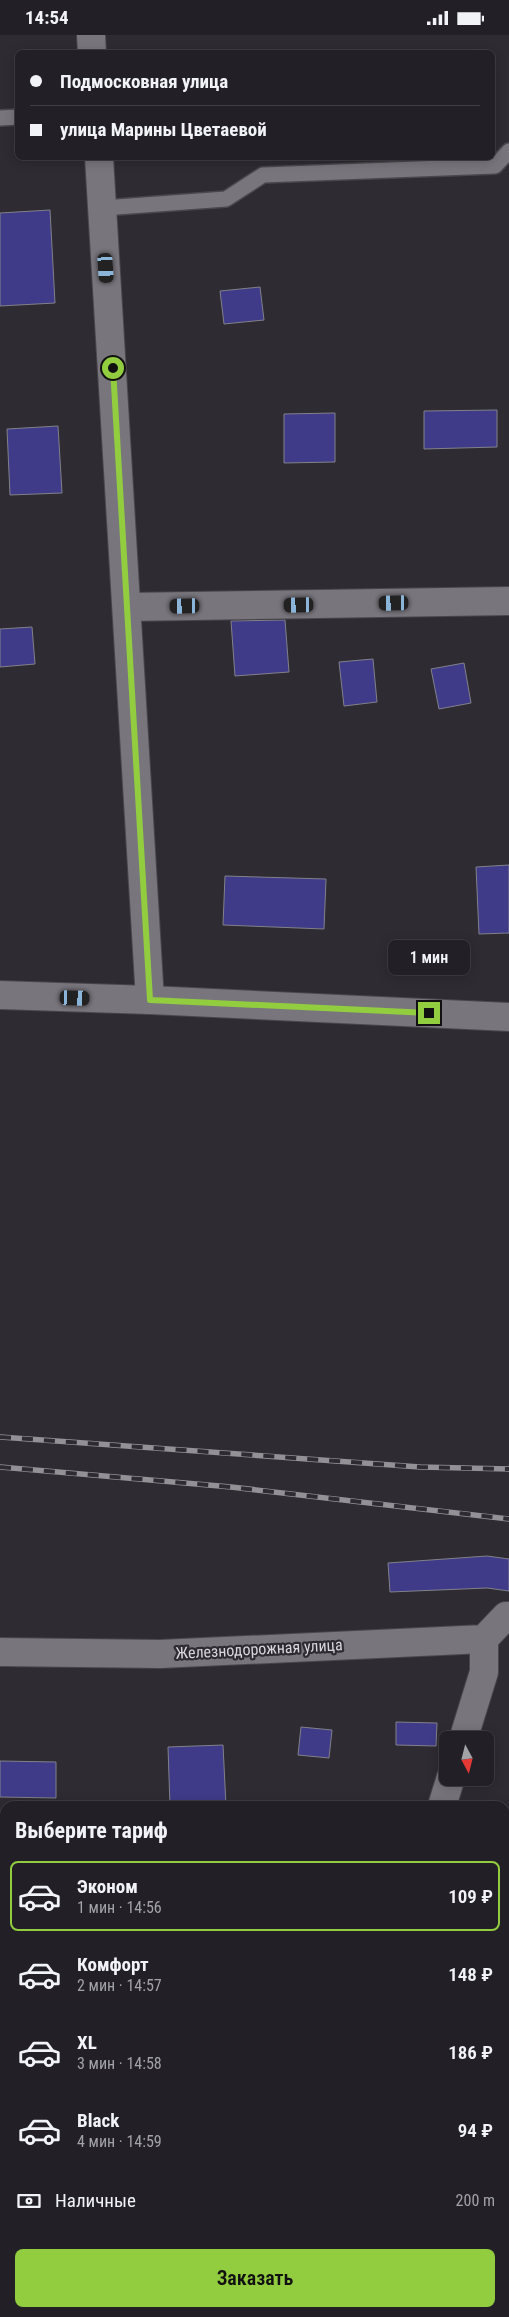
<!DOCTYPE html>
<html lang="ru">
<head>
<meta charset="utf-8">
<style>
	:root { --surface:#222026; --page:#2a282e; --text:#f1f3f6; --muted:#a2a3a7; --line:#3f3e43; --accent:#91cd3f }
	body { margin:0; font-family:"Roboto Condensed",sans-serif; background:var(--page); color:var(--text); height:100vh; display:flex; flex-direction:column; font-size:19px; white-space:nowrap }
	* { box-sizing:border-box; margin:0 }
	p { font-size:16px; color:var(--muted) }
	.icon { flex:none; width:28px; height:28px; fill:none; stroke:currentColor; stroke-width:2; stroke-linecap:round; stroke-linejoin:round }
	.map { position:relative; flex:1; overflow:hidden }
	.panel { position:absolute; left:0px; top:1766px; width:510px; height:516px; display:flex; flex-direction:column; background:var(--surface); border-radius:15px 15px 0 0; box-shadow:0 2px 12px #0003,0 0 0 1px var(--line) }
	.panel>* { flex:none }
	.banner { position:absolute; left:15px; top:15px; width:480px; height:110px; border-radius:8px; box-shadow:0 2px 12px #0003,0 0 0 1px var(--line); display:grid; align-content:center; height:110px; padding:0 15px; background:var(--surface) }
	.needle { width:32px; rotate:173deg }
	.tools { position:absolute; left:439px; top:1696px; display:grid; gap:10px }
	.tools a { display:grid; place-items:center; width:55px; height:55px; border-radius:8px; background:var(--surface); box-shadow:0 2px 12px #0003,0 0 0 1px var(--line); font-size:25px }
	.end { position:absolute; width:22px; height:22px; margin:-11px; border:6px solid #91cd3f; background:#111; box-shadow:0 0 0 2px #111 }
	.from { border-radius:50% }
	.bubble { position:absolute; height:35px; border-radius:8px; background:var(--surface); box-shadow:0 2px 12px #0003,0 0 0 1px var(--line); font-size:16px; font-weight:600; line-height:35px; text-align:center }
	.car { position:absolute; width:15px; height:30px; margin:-15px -8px; border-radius:6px; box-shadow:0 0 4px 1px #0007; background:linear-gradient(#222 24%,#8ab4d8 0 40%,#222 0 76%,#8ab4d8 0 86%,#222 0) }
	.banner b { display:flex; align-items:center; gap:18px; height:48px; font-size:19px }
	.banner b+b { border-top:1px solid var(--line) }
	.banner i { width:12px; height:12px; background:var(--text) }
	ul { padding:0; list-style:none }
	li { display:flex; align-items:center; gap:15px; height:70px; margin:0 10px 8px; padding:0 5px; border:2px solid transparent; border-radius:8px }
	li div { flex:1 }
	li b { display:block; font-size:19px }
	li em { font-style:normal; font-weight:600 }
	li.selected { border-color:var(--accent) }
	li>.icon { width:45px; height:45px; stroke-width:1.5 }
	h2 { padding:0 15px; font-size:22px; line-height:60px }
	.pay { display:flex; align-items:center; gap:12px; height:55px; padding:0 15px; font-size:19px }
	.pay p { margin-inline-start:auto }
	.primary-button { display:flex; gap:10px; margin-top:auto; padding:10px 15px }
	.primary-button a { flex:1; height:58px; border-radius:8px; background:var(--accent); color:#111; font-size:20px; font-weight:600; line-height:58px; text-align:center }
	.status { display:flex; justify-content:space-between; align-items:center; height:35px; padding:0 25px; background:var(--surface); direction:ltr }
	.status svg { height:14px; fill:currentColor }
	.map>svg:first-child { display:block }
	.building { fill:#403b88; stroke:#81818a }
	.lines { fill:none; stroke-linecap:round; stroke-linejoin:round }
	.lane-casing { stroke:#49464c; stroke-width:18 }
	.street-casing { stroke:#49464c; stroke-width:30 }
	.secondary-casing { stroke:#49464c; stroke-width:30 }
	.lane { stroke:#79757d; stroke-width:15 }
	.street { stroke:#79757d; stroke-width:28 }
	.secondary { stroke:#79757d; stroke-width:28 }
	.rail-casing { stroke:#939196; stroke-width:5.5 }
	.rail { stroke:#2e2b32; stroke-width:4; stroke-dasharray:11; stroke-linecap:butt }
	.route { stroke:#91cd3f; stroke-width:6 }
	.labels { text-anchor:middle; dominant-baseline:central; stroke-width:4.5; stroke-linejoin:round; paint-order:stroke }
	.street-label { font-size:16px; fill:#d9d7db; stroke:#2e2b32 }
</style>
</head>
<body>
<div class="status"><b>14:54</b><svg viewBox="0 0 49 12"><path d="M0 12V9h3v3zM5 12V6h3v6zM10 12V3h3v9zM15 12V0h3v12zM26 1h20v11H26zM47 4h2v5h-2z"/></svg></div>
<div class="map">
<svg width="509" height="2282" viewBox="0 0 509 2282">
	<rect width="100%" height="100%" fill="#2e2b32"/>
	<g class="building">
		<polygon points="50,175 55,268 0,271 0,178"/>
		<polygon points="260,252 264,285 224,289 220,256"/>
		<polygon points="497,375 497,412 424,414 424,376"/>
		<polygon points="335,378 335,427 284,428 284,379"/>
		<polygon points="58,391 62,458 10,460 7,394"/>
		<polygon points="285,585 289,637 235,641 231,586"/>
		<polygon points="32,592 35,629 0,632 0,594"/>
		<polygon points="373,624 377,667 344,671 339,627"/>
		<polygon points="464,628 471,668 439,674 431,634"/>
		<polygon points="509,830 509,898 479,899 476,832"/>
		<polygon points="225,841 326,844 324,894 223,890"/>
		<polygon points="487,1521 509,1524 509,1556 487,1553 390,1557 388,1528"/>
		<polygon points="396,1687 437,1688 436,1711 396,1710"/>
		<polygon points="301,1692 332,1695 329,1723 298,1720"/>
		<polygon points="223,1710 226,1771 170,1771 168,1712"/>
		<polygon points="0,1726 56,1727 56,1763 0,1762"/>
	</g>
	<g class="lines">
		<g class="lane-casing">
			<g id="lane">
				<polyline points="0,83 18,82"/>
				<polyline points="103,173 226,164 263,140 495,131 509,116"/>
				<polyline points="505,2187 509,2188"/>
			</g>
		</g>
		<g class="street-casing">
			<g id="street">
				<polyline points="127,572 509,566"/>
				<polyline points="150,965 509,982"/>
				<polyline points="0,1617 160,1619 484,1604 506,1581 509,1581"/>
				<polyline points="463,1705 484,1637 484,1604"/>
				<polyline points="442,1771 451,1742"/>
				<polyline points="276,2282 278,2278"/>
			</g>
		</g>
		<g class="secondary-casing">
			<g id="secondary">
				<polyline points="91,0 92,18"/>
				<polyline points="0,960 150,965 99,122"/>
			</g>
		</g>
		<use href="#lane" class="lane"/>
		<use href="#street" class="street"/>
		<use href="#secondary" class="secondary"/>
		<g class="rail-casing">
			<g id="rail">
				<polyline points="0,1402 420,1432 509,1434"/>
				<polyline points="0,1432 231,1452 509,1484"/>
			</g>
		</g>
		<use href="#rail" class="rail"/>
	</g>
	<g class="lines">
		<polyline class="route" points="113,333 150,965 429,978"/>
	</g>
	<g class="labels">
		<g class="street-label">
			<text transform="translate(259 1614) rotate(-3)">Железнодорожная улица</text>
		</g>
	</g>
</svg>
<div class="tools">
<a><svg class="needle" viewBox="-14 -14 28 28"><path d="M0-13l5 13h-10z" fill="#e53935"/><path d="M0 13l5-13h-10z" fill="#a2a3a7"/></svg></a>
</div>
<i class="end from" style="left:113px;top:333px"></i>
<i class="end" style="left:429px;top:978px"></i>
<div class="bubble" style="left:388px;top:905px;width:82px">1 мин</div>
<i class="car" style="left:106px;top:233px;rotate:176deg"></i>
<i class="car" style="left:394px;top:568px;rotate:269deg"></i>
<i class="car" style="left:299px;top:570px;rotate:269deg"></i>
<i class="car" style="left:185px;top:571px;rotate:269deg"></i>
<i class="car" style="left:75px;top:963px;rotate:92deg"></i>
<div class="banner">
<b><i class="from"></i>Подмосковная улица</b>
<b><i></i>улица Марины Цветаевой</b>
</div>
<section class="panel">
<h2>Выберите тариф</h2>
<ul>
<li class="selected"><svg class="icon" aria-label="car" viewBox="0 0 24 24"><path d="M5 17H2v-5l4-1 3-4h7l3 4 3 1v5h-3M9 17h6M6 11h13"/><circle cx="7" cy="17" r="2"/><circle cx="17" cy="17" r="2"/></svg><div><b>Эконом</b><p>1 мин · 14:56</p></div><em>109 ₽</em></li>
<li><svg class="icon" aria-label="car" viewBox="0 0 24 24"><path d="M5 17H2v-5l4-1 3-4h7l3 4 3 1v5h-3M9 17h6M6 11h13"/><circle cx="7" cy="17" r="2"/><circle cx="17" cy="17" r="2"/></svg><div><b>Комфорт</b><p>2 мин · 14:57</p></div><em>148 ₽</em></li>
<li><svg class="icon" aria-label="car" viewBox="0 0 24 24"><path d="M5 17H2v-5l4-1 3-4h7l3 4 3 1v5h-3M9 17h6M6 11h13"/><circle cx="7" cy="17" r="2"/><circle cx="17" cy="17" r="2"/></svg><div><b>XL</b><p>3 мин · 14:58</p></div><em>186 ₽</em></li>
<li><svg class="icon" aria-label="car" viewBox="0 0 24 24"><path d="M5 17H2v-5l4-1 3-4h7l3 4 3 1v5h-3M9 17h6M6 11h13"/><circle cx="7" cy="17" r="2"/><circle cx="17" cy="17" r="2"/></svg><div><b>Black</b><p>4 мин · 14:59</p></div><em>94 ₽</em></li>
</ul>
<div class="pay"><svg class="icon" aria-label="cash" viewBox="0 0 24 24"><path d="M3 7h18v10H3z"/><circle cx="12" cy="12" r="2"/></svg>Наличные<p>200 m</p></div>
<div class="primary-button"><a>Заказать</a></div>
</section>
</div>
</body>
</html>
